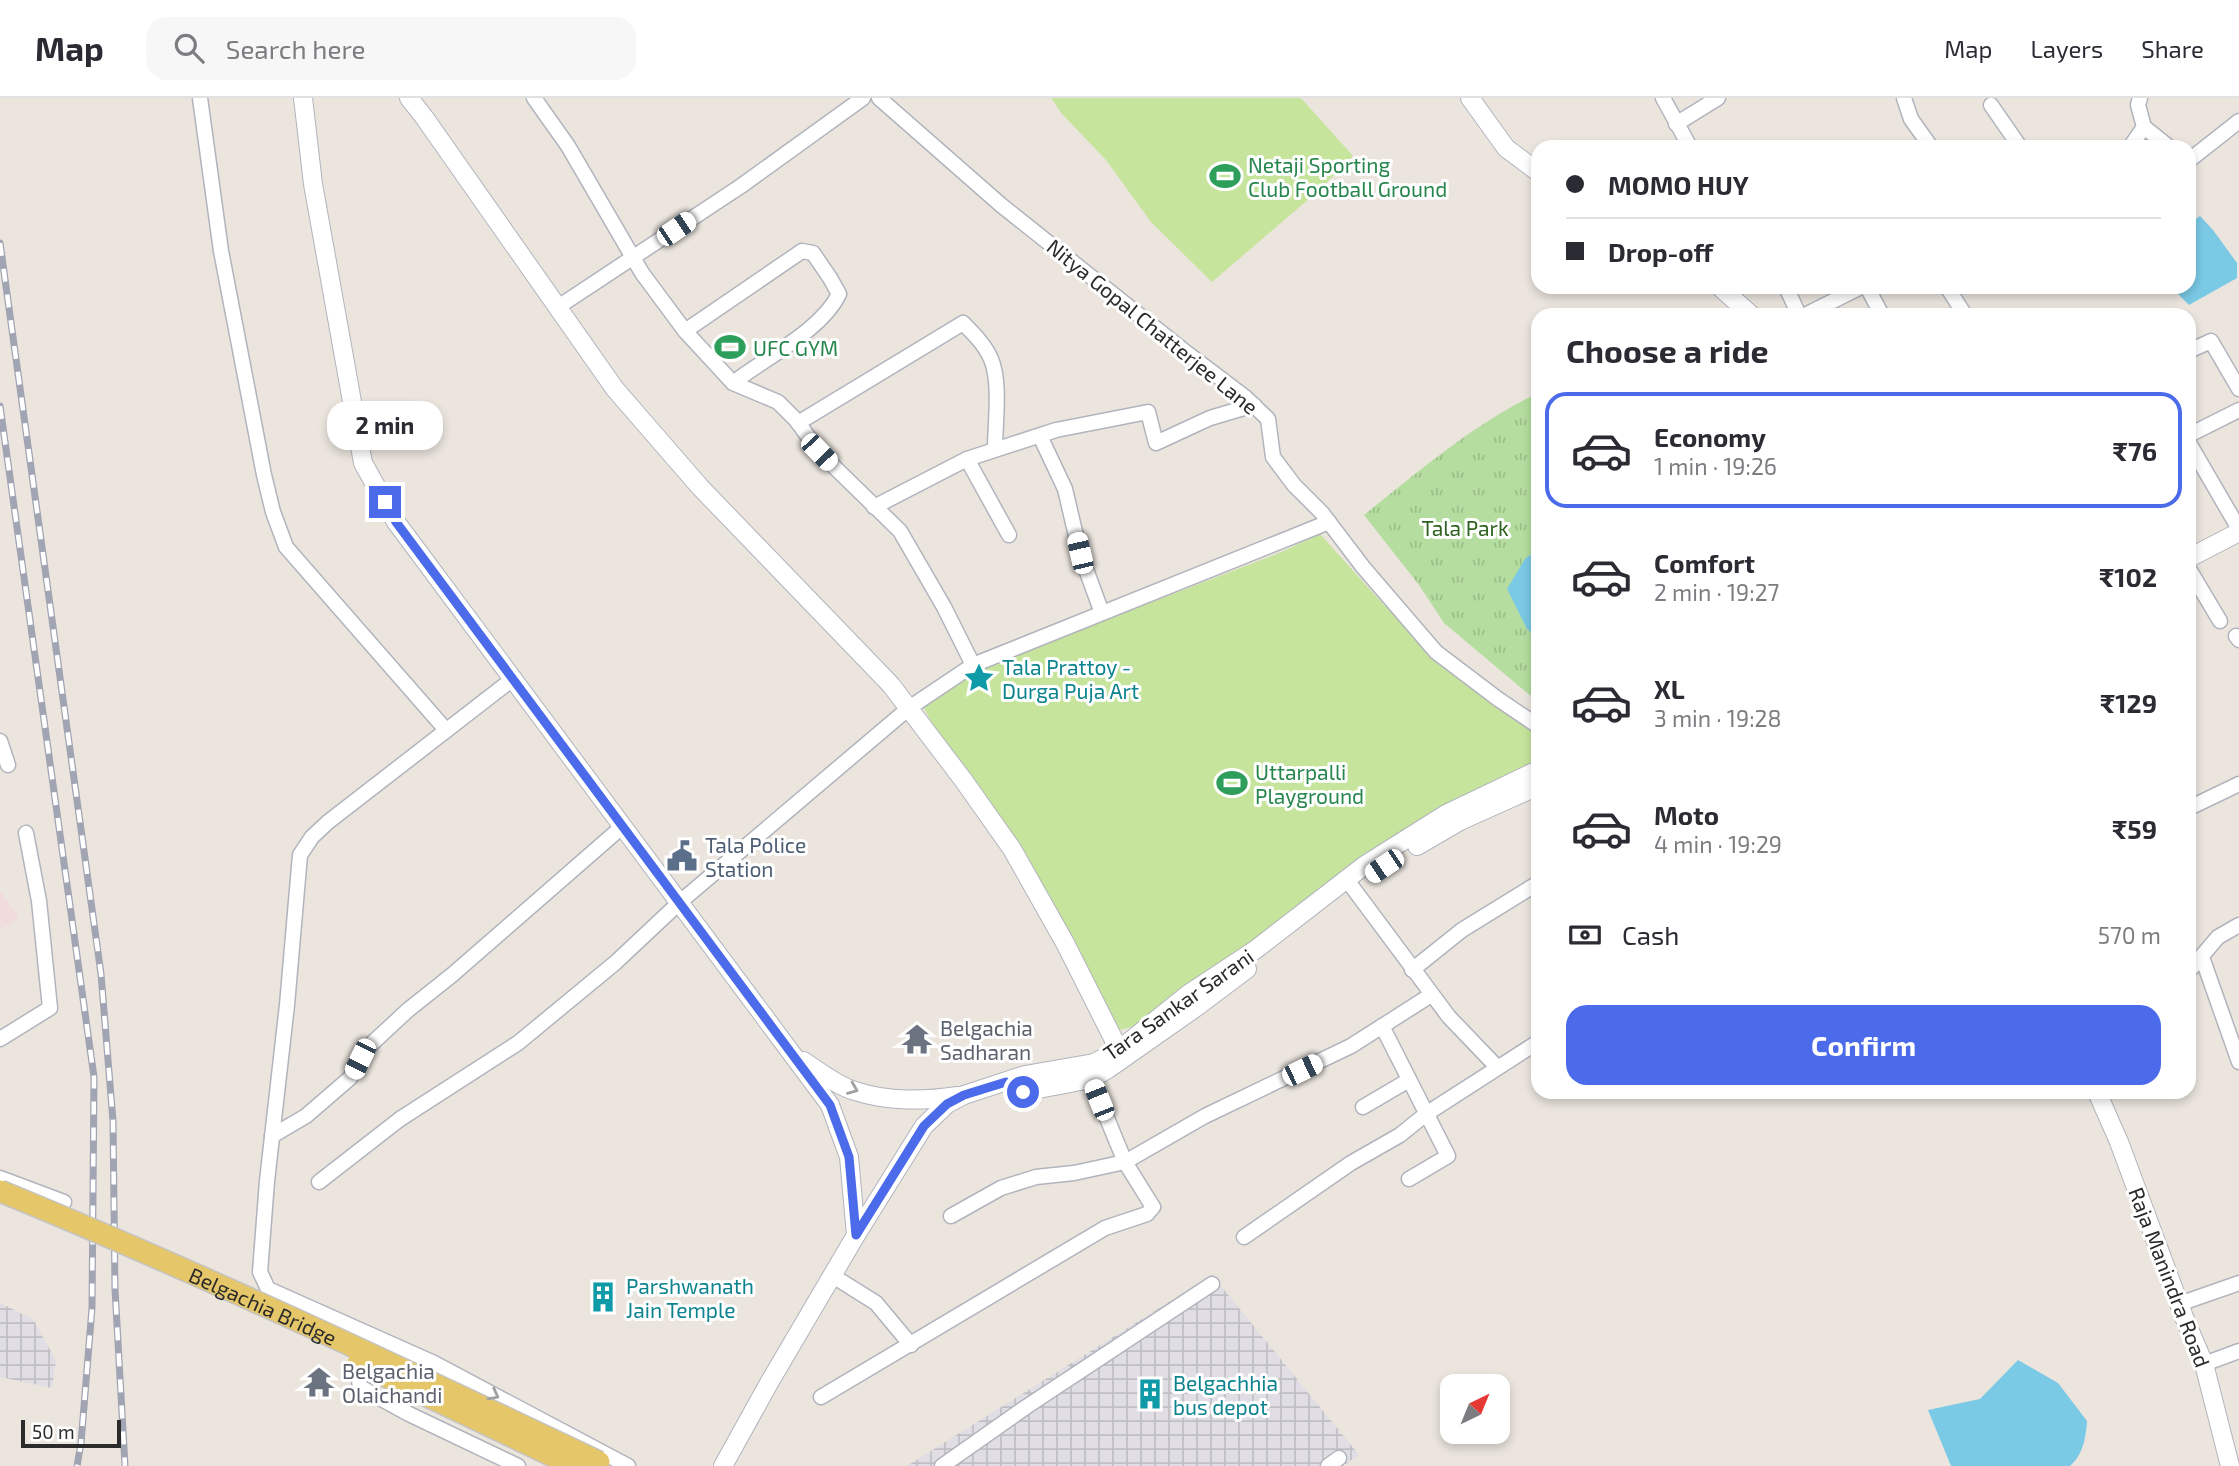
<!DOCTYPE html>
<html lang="en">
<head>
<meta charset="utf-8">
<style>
	:root { --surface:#fff; --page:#f7f7f7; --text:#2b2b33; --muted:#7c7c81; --line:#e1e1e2; --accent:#4b6beb }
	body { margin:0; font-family:"Exo 2",sans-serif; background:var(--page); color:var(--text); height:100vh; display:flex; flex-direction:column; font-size:26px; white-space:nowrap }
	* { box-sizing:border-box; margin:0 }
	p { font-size:23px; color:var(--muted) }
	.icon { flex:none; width:38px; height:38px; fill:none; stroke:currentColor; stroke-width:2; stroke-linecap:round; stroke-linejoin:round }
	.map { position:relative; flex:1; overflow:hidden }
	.sheet { position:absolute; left:1531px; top:210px; width:665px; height:791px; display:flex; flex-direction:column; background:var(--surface); border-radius:21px; box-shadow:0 4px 10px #0003 }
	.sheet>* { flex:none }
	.hud { position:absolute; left:1531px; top:42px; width:665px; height:154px; border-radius:21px; box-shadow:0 4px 10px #0003; display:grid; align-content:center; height:154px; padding:0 35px; background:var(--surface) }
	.needle { width:46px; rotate:43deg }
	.buttons { position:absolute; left:1440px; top:1276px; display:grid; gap:14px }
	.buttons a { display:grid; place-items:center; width:70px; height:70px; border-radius:14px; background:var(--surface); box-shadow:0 4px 10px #0003; font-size:35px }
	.scale { position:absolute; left:21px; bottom:18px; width:100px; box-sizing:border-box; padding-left:7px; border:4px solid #2b2b2b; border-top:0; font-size:19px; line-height:24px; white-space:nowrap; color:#2b2b2b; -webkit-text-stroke:5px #fff; paint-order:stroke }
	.end { position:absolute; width:32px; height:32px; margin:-16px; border:9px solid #4b6beb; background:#fff; box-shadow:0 0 0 4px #fff }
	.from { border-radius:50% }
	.bubble { position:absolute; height:49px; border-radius:21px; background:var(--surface); box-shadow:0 4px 10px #0003; font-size:23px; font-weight:700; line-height:49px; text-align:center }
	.car { position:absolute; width:21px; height:42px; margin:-21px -10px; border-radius:9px; box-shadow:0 0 5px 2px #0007; background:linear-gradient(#fff 24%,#345 0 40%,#fff 0 76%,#345 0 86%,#fff 0) }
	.hud b { display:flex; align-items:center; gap:24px; height:66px; font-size:26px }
	.hud b+b { border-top:2px solid var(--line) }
	.hud i { width:18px; height:18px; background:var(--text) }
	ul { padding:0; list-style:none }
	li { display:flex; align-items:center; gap:21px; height:116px; margin:0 14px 10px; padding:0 21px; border:4px solid transparent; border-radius:21px }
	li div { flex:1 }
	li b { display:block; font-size:26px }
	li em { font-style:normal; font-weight:700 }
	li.active { border-color:var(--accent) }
	li>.icon { width:63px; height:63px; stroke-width:1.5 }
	h2 { padding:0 35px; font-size:32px; line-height:84px }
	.pay { display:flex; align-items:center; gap:18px; height:77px; padding:0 35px; font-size:26px }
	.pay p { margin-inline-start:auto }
	.primary-button { display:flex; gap:14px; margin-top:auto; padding:14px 35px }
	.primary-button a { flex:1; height:80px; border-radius:21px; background:var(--accent); color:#fff; font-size:28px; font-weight:700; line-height:80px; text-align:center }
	header { display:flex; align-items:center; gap:42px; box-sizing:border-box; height:98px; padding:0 35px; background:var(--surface); border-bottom:2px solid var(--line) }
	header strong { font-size:33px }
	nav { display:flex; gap:38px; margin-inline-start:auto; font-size:24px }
	.search { width:490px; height:63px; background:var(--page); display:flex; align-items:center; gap:18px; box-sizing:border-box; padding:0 24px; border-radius:21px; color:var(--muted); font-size:26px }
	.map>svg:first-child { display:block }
	.industrial { fill:url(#industrial-grid) }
	.medical { fill:#f1dcdd }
	.park { fill:url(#park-tufts) }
	.pitch { fill:#c6e49c }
	.water { fill:#7ac9e5 }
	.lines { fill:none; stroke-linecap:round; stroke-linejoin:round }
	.minor-casing { stroke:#b1b4bd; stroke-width:17 }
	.tertiary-casing { stroke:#b1b4bd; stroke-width:20 }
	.minor { stroke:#fff; stroke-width:14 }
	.tertiary { stroke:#fff; stroke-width:18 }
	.rail-casing { stroke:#a1a4b3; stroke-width:7 }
	.rail { stroke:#fff; stroke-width:4.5; stroke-dasharray:13; stroke-linecap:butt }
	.primary-bridge-casing { stroke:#c4c4c4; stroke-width:24; stroke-linecap:butt }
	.primary-bridge { stroke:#e5c769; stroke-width:21 }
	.oneway { stroke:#a0a0a0 }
	.route { stroke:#4b6beb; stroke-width:9 }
	.labels { text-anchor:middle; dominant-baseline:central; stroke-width:6; stroke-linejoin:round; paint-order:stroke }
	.leisure-label { font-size:21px; fill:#27864d; stroke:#fff; text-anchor:start }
	.street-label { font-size:21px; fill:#2b2b2b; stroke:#fff }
	.park-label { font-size:21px; fill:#2f6220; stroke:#fff }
	.culture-label { font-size:21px; fill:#0d838f; stroke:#fff; text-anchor:start }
	.service-label { font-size:21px; fill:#4e5e75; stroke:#fff; text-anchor:start }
	.worship-label { font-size:21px; fill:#5b616d; stroke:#fff; text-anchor:start }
</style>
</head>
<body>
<header>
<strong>Map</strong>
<div class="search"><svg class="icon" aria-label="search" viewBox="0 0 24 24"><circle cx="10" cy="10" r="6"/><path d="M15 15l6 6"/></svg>Search here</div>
<nav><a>Map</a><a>Layers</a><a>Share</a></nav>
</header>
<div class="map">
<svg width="2239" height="1368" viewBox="0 0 2239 1368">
	<defs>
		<pattern id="industrial-grid" width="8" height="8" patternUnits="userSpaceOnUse" patternTransform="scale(1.75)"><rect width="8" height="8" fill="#e0dee4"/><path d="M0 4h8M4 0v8" fill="none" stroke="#c0bfc4"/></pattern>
		<pattern id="park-tufts" width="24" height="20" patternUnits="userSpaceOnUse" patternTransform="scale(1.75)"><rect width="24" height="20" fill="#b5dd9f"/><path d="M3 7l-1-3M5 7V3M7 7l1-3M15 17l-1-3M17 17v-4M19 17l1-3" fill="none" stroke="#9cbe89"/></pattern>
	</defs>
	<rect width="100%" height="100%" fill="#ebe5de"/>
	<g class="industrial">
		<polygon points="1212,1177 1359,1357 1343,1368 907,1368"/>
		<polygon points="0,1205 33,1221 56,1263 52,1290 0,1279"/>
	</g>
	<polygon class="medical" points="0,793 19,820 0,832"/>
	<path class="park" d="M1538,295v309l-94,-79 -25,-38 -55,-70c55,-44 111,-92 174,-122z"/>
	<g class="pitch">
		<polygon points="1051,0 1301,0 1353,58 1317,94 1212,184 1151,124 1106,62 1062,16"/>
		<polygon points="1320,436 1383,506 1489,604 1538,636 1538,671 1267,833 1207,873 1164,908 1132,929 1119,932 1094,886 939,639 923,608 976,572 1279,455"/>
	</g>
	<g class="water">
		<polygon points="2200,118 2213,132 2237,165 2237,180 2189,207 2171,189 2189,189 2189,126"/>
		<polygon points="1538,451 1538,541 1527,531 1507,491 1525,461"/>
		<path d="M2018,1262l40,23 29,38c-1,16 -4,34 -17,45h-119l-23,-56 52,-11z"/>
	</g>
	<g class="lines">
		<g class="minor-casing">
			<g id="minor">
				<polyline points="200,0 221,153 264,377 273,414 286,449 446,632"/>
				<polyline points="534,0 568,48 642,175 685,233 733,285 778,304 797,323 819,354 900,433 944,509 973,567"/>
				<polyline points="879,0 1001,107 1183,252 1245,299 1268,321 1273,359 1294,387 1322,415 1363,469 1436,554 1498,601 1538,628"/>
				<polyline points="1663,0 1690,49"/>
				<polyline points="1904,0 1911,21 1931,49"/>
				<polyline points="1991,7 2020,49"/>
				<polyline points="1676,26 1718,0"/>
				<polyline points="2144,29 2169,49"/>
				<polyline points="2130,49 2144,29 2138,7 2140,0"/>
				<polyline points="2189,59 2192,60 2239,23"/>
				<polyline points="1786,189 1799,217"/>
				<polyline points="1867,189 1882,217"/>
				<polyline points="1947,189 1965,217"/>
				<polyline points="558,209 741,88 863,0"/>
				<polyline points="1805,217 1861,189"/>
				<path d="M685,233l117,-80 11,2 17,25 9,16c-17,36 -74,64 -106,89"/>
				<polyline points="2189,253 2211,243 2239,291"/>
				<path d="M798,325l165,-100c11,11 22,22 28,36 10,23 4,65 4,90"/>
				<polyline points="2189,337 2239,312"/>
				<polyline points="1040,338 1065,391 1080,455 1102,515"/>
				<polyline points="2189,345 2239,431"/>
				<polyline points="967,361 1009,437"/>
				<polyline points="874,409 967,361 1056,332 1148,314 1156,345 1210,320 1254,307"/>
				<polyline points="2189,471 2220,523"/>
				<polyline points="2236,538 2239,542"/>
				<polyline points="514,580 328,724 312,739 300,757 287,907 267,1083 260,1174 268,1191 434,1265 628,1368"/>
				<polyline points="0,643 8,667"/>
				<polyline points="2189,710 2239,686"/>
				<polyline points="1347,782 1449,919 1497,969"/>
				<polyline points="2202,859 2239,964"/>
				<polyline points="1412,872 1462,832 1538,785"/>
				<polyline points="2189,873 2218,839 2239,827"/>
				<polyline points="1382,928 1448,1058 1409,1081"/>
				<polyline points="0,941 50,910 39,803 26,735"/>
				<polyline points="1088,974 1125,1064 1205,1018 1351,948 1431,897"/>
				<polyline points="1363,1009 1409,982"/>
				<polyline points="272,1038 306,1018 350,980 367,950 408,912 452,877 623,728"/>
				<polyline points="0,1080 64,1104"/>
				<polyline points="319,1084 400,1021 518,945 615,865 680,804 909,610 973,567 1329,424"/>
				<polyline points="1244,1139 1351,1065 1400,1037 1426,1016 1538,944"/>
				<polyline points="833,1178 876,1205 911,1247"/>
				<polyline points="2179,1206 2239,1185"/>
				<polyline points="366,1263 358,1275 360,1289 409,1316 518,1368"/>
				<polyline points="2204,1266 2239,1253"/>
				<polyline points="821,1299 1105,1130 1147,1116 1153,1109 1125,1064 1074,1075 1036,1079 1001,1090 951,1118"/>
				<polyline points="942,1368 1026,1309 1212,1186"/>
				<polyline points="1328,1368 1339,1360"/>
			</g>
		</g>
		<g class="tertiary-casing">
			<g id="tertiary">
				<polyline points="303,0 313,86 363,365 396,424 830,1007 849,1059 856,1137"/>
				<polyline points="409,0 424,19 615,291 700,389 891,587 964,683 1012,751 1065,845 1119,952"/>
				<polyline points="1470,0 1506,50 1538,74"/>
				<polyline points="1720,189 1751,217"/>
				<polyline points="2189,460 2239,434"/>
				<polyline points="1417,748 1460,723 1538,688"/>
				<path d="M803,963c16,10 34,25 52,30 34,11 68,10 103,5"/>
				<polyline points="1006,984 1023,994 1091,981 1108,971 1195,910 1247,871"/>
				<polyline points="2097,994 2119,1044 2184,1219 2204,1266 2230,1368"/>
				<polyline points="723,1368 769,1285 856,1137 924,1028 947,1006 964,997 1025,977 1094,965 1119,952 1187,897 1255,852 1365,767 1446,716 1538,672"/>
			</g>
		</g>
		<use href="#minor" class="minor"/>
		<use href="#tertiary" class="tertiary"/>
		<g class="rail-casing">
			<g id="rail">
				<polyline points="0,145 101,876 113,1023 115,1191 125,1368"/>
				<polyline points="0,308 94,979 92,1210 81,1345 77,1368"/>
			</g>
		</g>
		<use href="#rail" class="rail"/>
		<g class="primary-bridge-casing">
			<g id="primary-bridge">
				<path id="s1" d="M0,1093c203,83 401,177 599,271"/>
				<polyline points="358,1265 574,1368"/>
			</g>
		</g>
		<use href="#primary-bridge" class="primary-bridge"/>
	</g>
	<defs><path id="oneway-chevron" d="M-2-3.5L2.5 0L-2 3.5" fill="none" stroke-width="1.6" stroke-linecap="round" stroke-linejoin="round" transform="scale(1.75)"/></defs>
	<g class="oneway">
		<use href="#oneway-chevron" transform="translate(853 991) rotate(22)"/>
		<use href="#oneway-chevron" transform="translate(494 1297) rotate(28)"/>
	</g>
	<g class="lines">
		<polyline class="route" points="385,404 396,424 830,1007 849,1059 856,1137 924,1028 947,1006 964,997 1006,984 1023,994"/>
	</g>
	<defs>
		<g id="stadium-bare" transform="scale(2.415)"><path d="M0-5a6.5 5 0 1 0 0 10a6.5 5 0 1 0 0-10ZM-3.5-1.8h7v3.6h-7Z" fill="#2e9e5b" stroke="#fff" stroke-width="2.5" paint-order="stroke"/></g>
		<g id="sight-bare" transform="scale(2.415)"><path d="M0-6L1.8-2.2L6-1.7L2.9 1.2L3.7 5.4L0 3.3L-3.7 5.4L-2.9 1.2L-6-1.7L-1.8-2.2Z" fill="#0f9aa8" stroke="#fff" stroke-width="2.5" paint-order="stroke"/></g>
		<g id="civic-bare" transform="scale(2.415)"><path d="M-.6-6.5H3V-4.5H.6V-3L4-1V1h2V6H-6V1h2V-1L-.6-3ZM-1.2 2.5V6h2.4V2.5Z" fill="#5c6f8a" stroke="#fff" stroke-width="2.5" paint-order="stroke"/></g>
		<g id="temple-bare" transform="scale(2.415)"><path d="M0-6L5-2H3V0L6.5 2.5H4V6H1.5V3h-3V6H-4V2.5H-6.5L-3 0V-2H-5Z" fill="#6b7280" stroke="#fff" stroke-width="2.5" paint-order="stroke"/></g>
		<g id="building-bare" transform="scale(2.415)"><path d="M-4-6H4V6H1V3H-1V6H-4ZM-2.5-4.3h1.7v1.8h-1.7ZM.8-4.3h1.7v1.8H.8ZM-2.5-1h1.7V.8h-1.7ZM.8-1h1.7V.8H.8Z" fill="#0f9aa8" stroke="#fff" stroke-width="2.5" paint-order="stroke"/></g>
	</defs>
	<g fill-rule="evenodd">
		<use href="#stadium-bare" x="1225" y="78"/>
		<use href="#stadium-bare" x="730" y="249"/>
		<use href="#sight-bare" x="979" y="580"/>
		<use href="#stadium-bare" x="1232" y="685"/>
		<use href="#civic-bare" x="682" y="758"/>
		<use href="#temple-bare" x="917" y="941"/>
		<use href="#building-bare" x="603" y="1199"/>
		<use href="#temple-bare" x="319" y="1284"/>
		<use href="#building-bare" x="1150" y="1296"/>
	</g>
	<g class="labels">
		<g class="leisure-label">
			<text x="1248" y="66">Netaji Sporting<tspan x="1248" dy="24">Club Football Ground</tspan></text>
			<text x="753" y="249">UFC GYM</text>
			<text x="1255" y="673">Uttarpalli<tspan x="1255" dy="24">Playground</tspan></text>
		</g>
		<g class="street-label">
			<text transform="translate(1153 228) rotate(39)">Nitya Gopal Chatterjee Lane</text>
			<text transform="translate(1178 906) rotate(-35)">Tara Sankar Sarani</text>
			<text transform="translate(2170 1179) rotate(69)">Raja Manindra Road</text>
			<text stroke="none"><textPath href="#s1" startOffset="287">Belgachia Bridge</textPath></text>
		</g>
		<g class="park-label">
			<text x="1465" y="429">Tala Park</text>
		</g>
		<g class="culture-label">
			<text x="1002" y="568">Tala Prattoy -<tspan x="1002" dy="24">Durga Puja Art</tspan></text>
			<text x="626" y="1187">Parshwanath<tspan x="626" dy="24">Jain Temple</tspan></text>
			<text x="1173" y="1284">Belgachhia<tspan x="1173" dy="24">bus depot</tspan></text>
		</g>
		<g class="service-label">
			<text x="705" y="746">Tala Police<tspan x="705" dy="24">Station</tspan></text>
		</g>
		<g class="worship-label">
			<text x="940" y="929">Belgachia<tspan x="940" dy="24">Sadharan</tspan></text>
			<text x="342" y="1272">Belgachia<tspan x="342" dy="24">Olaichandi</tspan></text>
		</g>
	</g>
</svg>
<div class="buttons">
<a><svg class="needle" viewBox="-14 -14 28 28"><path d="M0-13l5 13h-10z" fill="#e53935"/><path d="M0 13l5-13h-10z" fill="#7c7c81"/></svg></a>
</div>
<div class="scale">50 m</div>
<i class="end from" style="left:1023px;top:994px"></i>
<i class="end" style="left:385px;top:404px"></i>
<div class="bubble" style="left:327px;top:303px;width:116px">2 min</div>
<i class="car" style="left:676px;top:131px;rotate:56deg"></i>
<i class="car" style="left:819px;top:354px;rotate:136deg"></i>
<i class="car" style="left:1080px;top:455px;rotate:347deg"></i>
<i class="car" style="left:1384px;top:768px;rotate:236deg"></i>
<i class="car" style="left:360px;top:961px;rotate:206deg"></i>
<i class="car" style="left:1302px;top:972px;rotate:64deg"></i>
<i class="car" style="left:1099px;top:1002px;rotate:338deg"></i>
<div class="hud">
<b><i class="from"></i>MOMO HUY</b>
<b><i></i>Drop-off</b>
</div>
<section class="sheet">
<h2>Choose a ride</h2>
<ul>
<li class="active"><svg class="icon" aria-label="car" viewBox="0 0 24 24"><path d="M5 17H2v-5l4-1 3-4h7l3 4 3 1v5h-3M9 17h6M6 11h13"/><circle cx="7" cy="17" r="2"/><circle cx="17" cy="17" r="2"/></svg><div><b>Economy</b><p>1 min · 19:26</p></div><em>₹76</em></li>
<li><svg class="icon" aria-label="car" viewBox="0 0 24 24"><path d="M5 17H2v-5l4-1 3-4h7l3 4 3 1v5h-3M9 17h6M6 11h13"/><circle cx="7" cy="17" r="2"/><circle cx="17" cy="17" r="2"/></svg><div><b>Comfort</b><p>2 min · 19:27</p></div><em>₹102</em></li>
<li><svg class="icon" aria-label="car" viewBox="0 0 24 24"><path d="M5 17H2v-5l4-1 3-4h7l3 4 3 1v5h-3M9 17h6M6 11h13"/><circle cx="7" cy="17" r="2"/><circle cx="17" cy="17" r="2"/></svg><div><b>XL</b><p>3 min · 19:28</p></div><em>₹129</em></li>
<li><svg class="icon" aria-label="car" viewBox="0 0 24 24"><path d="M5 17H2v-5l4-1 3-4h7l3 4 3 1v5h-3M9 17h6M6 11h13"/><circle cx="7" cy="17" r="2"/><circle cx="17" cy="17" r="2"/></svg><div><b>Moto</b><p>4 min · 19:29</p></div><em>₹59</em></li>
</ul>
<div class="pay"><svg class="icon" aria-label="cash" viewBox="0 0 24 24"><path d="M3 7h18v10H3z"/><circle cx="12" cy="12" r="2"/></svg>Cash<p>570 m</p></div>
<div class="primary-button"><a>Confirm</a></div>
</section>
</div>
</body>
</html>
